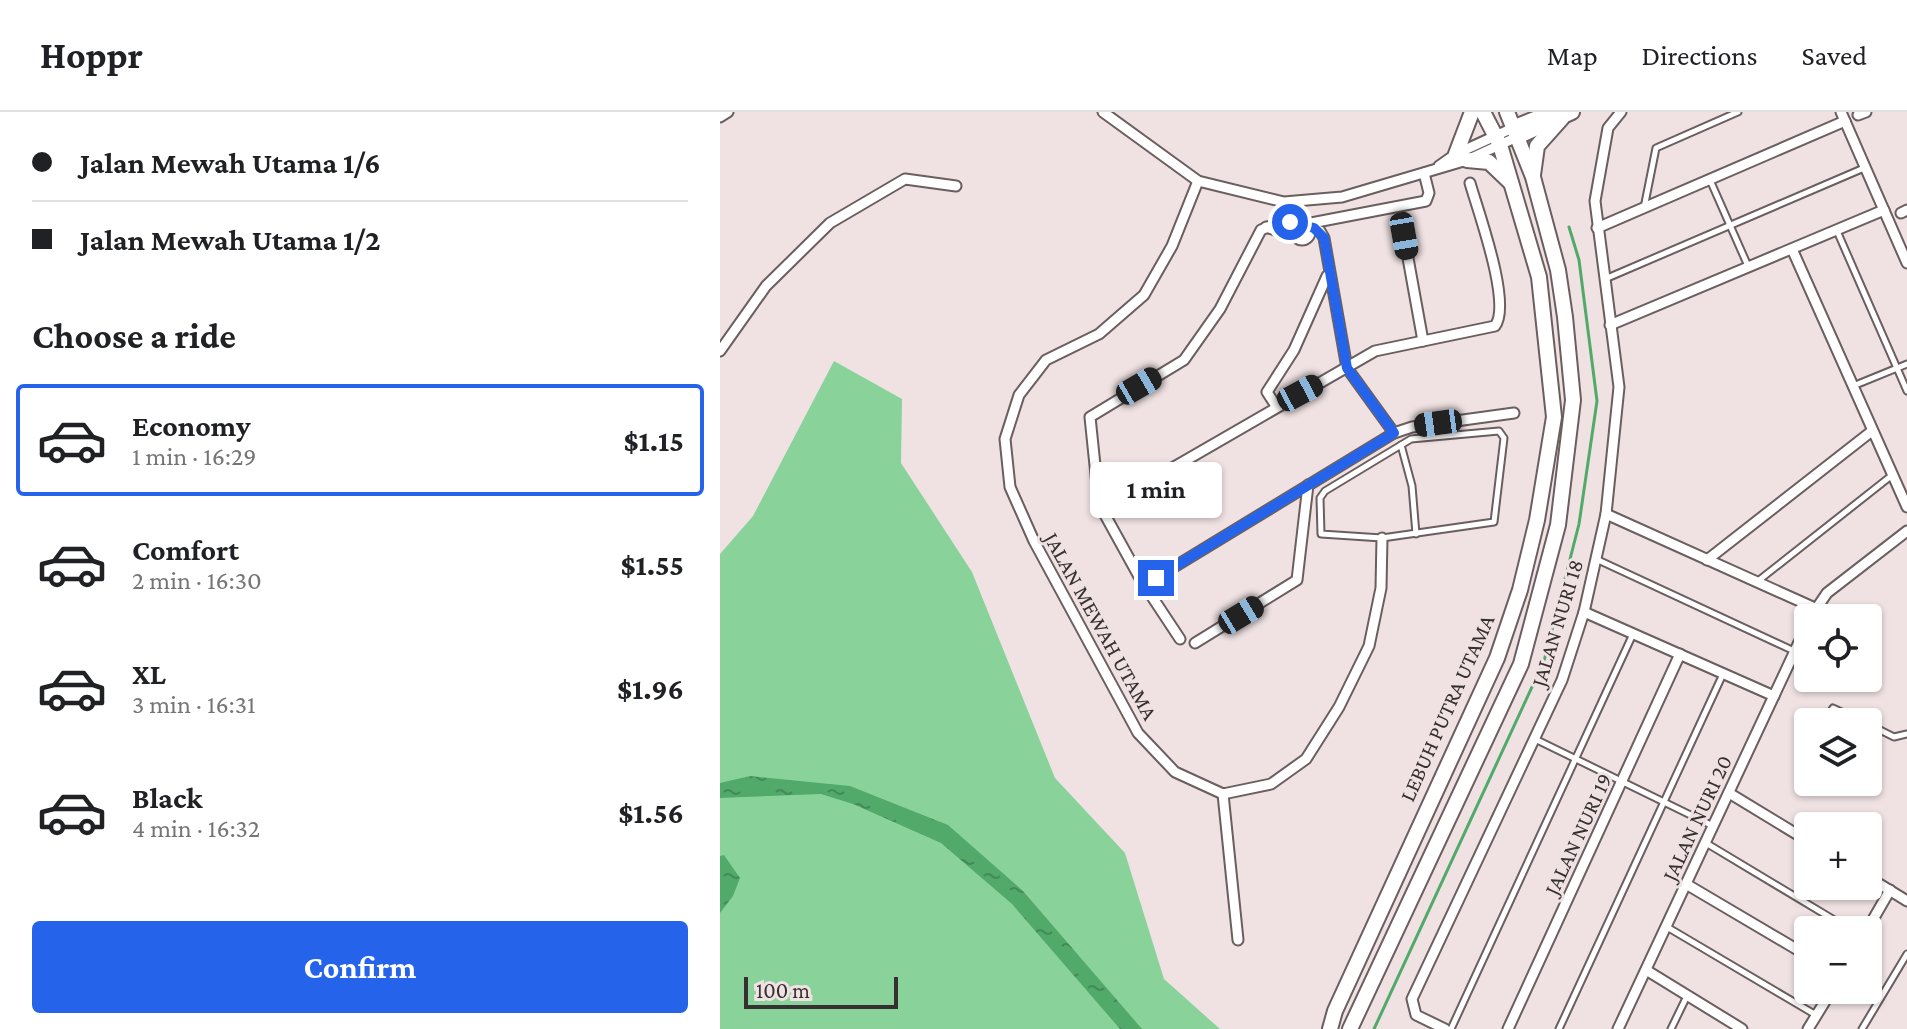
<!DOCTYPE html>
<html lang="en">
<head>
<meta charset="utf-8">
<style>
	:root { --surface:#fff; --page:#f2f2f2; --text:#202124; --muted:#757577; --line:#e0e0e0; --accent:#2563eb }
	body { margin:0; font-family:"Crimson Pro",serif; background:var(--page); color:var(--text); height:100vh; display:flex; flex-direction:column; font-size:30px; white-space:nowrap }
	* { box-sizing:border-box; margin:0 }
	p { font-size:26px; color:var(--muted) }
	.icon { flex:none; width:44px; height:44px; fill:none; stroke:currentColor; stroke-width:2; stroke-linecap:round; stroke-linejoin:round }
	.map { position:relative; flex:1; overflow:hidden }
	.details { display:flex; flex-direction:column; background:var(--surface); width:720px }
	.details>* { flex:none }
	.guide { display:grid; align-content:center; height:176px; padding:0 32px; background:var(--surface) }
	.controls { position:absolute; left:1074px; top:492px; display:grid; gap:16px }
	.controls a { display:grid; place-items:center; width:88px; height:88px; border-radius:8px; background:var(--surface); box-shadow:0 2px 6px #0004; font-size:40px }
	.scale { position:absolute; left:24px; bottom:20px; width:154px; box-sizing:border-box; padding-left:8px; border:4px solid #363031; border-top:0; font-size:22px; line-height:28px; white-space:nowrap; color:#363031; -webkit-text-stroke:6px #f0e2e3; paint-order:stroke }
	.end { position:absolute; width:36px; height:36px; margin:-18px; border:10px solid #2563eb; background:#fff; box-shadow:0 0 0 4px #fff }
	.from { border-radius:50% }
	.bubble { position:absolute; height:56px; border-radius:8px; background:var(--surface); box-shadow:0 2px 6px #0004; font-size:26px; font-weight:700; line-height:56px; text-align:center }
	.car { position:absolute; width:24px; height:48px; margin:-24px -12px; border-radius:10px; box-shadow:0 0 6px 2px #0007; background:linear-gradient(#222 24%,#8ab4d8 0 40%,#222 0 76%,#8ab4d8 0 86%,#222 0) }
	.guide b { display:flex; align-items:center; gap:28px; height:76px; font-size:30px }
	.guide b+b { border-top:2px solid var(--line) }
	.guide i { width:20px; height:20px; background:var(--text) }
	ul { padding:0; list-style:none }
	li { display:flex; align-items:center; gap:24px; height:112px; margin:0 16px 12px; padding:0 16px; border:4px solid transparent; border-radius:8px }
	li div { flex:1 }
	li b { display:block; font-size:30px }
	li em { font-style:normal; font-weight:700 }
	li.current { border-color:var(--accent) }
	li>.icon { width:72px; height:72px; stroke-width:1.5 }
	h2 { padding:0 32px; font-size:36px; line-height:96px }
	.cta { display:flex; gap:16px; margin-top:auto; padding:16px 32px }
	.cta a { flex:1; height:92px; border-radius:8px; background:var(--accent); color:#fff; font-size:32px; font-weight:700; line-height:92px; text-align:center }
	header { display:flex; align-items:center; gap:48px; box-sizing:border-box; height:112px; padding:0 40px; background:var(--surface); border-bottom:2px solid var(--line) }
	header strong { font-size:38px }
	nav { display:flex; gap:44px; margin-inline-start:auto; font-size:28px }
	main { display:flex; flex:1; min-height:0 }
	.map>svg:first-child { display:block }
	.green { fill:#89d39b }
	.water { fill:url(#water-ripples) }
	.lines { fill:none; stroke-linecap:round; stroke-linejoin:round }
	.stream { stroke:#51a96a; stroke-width:3 }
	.lane-casing { stroke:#6a5e5f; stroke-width:9 }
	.street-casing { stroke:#6a5e5f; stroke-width:13 }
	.secondary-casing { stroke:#6a5e5f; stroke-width:18 }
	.primary-casing { stroke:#6a5e5f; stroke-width:18 }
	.lane { stroke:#fff; stroke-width:5 }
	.street { stroke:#fff; stroke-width:9 }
	.secondary { stroke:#fff; stroke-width:14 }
	.primary { stroke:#fff; stroke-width:14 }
	.route { stroke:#2563eb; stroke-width:10 }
	.labels { text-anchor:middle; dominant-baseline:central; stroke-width:6; stroke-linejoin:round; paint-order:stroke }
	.street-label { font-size:22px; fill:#363031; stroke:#f0e2e3 }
</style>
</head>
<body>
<header>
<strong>Hoppr</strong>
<nav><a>Map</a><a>Directions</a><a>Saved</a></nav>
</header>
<main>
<section class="details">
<div class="guide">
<b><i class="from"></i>Jalan Mewah Utama 1/6</b>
<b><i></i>Jalan Mewah Utama 1/2</b>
</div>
<h2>Choose a ride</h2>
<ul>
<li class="current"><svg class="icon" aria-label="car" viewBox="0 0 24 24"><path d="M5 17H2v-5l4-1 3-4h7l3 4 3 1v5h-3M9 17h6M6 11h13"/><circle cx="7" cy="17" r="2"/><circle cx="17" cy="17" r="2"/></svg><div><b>Economy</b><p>1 min · 16:29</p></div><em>$1.15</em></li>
<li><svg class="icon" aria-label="car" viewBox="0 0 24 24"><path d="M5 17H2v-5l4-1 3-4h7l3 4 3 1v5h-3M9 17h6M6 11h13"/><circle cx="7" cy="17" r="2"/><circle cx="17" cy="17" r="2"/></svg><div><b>Comfort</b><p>2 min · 16:30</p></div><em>$1.55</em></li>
<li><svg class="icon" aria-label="car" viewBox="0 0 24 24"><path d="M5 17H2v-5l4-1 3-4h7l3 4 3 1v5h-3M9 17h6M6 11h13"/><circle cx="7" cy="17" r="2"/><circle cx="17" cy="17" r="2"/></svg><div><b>XL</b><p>3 min · 16:31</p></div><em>$1.96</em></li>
<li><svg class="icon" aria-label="car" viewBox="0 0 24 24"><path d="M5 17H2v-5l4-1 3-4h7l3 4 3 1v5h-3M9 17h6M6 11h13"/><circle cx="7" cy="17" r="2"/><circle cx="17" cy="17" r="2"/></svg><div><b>Black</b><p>4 min · 16:32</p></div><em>$1.56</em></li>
</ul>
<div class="cta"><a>Confirm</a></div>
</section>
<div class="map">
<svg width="1187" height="917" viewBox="0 0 1187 917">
	<defs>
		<pattern id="water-ripples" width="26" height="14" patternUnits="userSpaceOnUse" patternTransform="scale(2)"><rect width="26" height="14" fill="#51a96a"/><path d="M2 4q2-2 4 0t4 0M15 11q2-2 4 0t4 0" fill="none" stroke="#448a58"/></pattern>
	</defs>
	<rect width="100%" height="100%" fill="#f0e2e3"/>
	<polygon class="green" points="114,249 182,287 181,351 252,460 335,666 405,741 444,867 500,917 0,917 0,442 33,404"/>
	<g class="water">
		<polygon points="30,664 130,674 228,713 303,779 422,917 400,917 292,792 221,731 133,692 101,682 0,686 0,671"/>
		<polygon points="4,743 20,766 13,784 0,801 0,744"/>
	</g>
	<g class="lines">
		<polyline class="stream" points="654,917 824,549 859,412 877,289 859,148 849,115"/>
		<g class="lane-casing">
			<g id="lane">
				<polyline points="990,68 1028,154"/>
				<polyline points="924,96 936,36 1018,0"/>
				<polyline points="1117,119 1187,279"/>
				<polyline points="885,167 1144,56"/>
				<polyline points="1133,274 1187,252"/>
				<polygon points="779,319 784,326 774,410 662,426 601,422 600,386 605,379 691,327"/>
				<polyline points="681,333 692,374 696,422"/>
				<polyline points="876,447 1074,539"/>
				<polyline points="1038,469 1171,364"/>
				<polyline points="1104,610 1113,596 1144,610"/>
				<polyline points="1148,612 1174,625 1187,622"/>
				<polyline points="815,627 993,714"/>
				<polyline points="986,731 1131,818"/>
				<polyline points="947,815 1096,903"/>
				<polyline points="731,917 913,522"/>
				<polyline points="839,917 1003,562"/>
				<polyline points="951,917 967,884"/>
				<polyline points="1142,917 1187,842"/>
			</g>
		</g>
		<g class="street-casing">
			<g id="street">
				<polyline points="383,0 478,69 564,90 622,85 747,48 797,25"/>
				<polyline points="1121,0 1187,151"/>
				<polyline points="1138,3 1146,0"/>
				<polyline points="0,5 8,0"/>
				<polyline points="719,54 736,42 795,15"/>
				<polyline points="478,69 452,134 424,183 379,222 326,248 299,283 285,327 290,375 314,429 418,621 455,660 503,682 551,672 586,647 619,595 649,534 661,476 662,426"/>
				<polyline points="1181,101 1187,98"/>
				<circle cx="582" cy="120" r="8"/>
				<polyline points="586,112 706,89 709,81 704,61"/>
				<polyline points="588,114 600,119 604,126 627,256 674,321"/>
				<polyline points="546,115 576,125"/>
				<polyline points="877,116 1125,9"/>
				<polyline points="684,124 703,229"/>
				<polyline points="1072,137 1187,395"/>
				<polyline points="890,213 1164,98"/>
				<polyline points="0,239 46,174 110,111 185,67 236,74"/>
				<polyline points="556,294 547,280 574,238 607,164"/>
				<path d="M404,384l251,-145 120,-25c17,-22 -17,-115 -25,-143"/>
				<polyline points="886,402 1095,496"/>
				<polyline points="987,448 1152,319"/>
				<polyline points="436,466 674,321 692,315 794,301"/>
				<polyline points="864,500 1054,584"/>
				<polyline points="1090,506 1107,481 1187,419"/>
				<polyline points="460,527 421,468 379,392 370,305 464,248 500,197 541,118 560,110 583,112"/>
				<polyline points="475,531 577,468 588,373"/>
				<polyline points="1009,681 1088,729"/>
				<polyline points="503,682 518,828"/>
				<polyline points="1148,765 1187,789"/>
				<polyline points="966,772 1088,844"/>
				<polyline points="1147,818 1170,778"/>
				<polyline points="926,858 1022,917"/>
				<polyline points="725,917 696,903 692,887 842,568 864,500 886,402 899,275 875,89 888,16 901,0"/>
				<polyline points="788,917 960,542"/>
				<polyline points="898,917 1088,511"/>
				<polyline points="1088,917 1112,878"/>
			</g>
		</g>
		<g class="secondary-casing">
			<g id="secondary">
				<polyline points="795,15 832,0"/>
				<polyline points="797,25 852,0"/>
				<polyline points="736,42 752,0"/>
				<polyline points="747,48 769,50 791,71"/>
				<polyline points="813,63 817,34 842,6"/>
			</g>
		</g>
		<g class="primary-casing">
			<g id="primary">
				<polyline points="610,917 615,899 777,546 800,478 817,408 834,305 819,165 780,33 763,0"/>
				<polyline points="630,917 801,552 838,413 853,288 845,205 838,158 813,65 787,0"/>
			</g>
		</g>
		<use href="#lane" class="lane"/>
		<use href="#street" class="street"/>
		<use href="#secondary" class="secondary"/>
		<use href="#primary" class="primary"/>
	</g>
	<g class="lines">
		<polyline class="route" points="436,466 674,321 627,256 604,126 594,116 570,110"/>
	</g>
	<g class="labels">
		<g class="street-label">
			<text transform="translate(837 511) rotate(-73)">JALAN NURI 18</text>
			<text transform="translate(381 514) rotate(61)">JALAN MEWAH UTAMA</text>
			<text transform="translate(727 596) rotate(-66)">LEBUH PUTRA UTAMA</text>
			<text transform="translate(977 706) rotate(-65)">JALAN NURI 20</text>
			<text transform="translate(858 722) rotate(-65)">JALAN NURI 19</text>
		</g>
	</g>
</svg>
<div class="controls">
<a><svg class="icon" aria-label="locate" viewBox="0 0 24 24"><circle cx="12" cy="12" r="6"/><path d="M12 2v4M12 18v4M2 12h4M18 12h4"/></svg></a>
<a><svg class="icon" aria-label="layers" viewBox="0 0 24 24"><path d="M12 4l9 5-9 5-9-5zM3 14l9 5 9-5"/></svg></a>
<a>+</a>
<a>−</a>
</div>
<div class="scale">100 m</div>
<i class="end from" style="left:570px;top:110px"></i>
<i class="end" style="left:436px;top:466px"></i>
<div class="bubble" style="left:370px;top:350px;width:132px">1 min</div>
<i class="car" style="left:684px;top:124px;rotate:170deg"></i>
<i class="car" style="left:419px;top:274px;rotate:60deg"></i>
<i class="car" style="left:580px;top:281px;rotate:62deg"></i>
<i class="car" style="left:718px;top:311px;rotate:262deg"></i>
<i class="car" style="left:521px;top:503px;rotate:59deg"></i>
</div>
</main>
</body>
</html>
